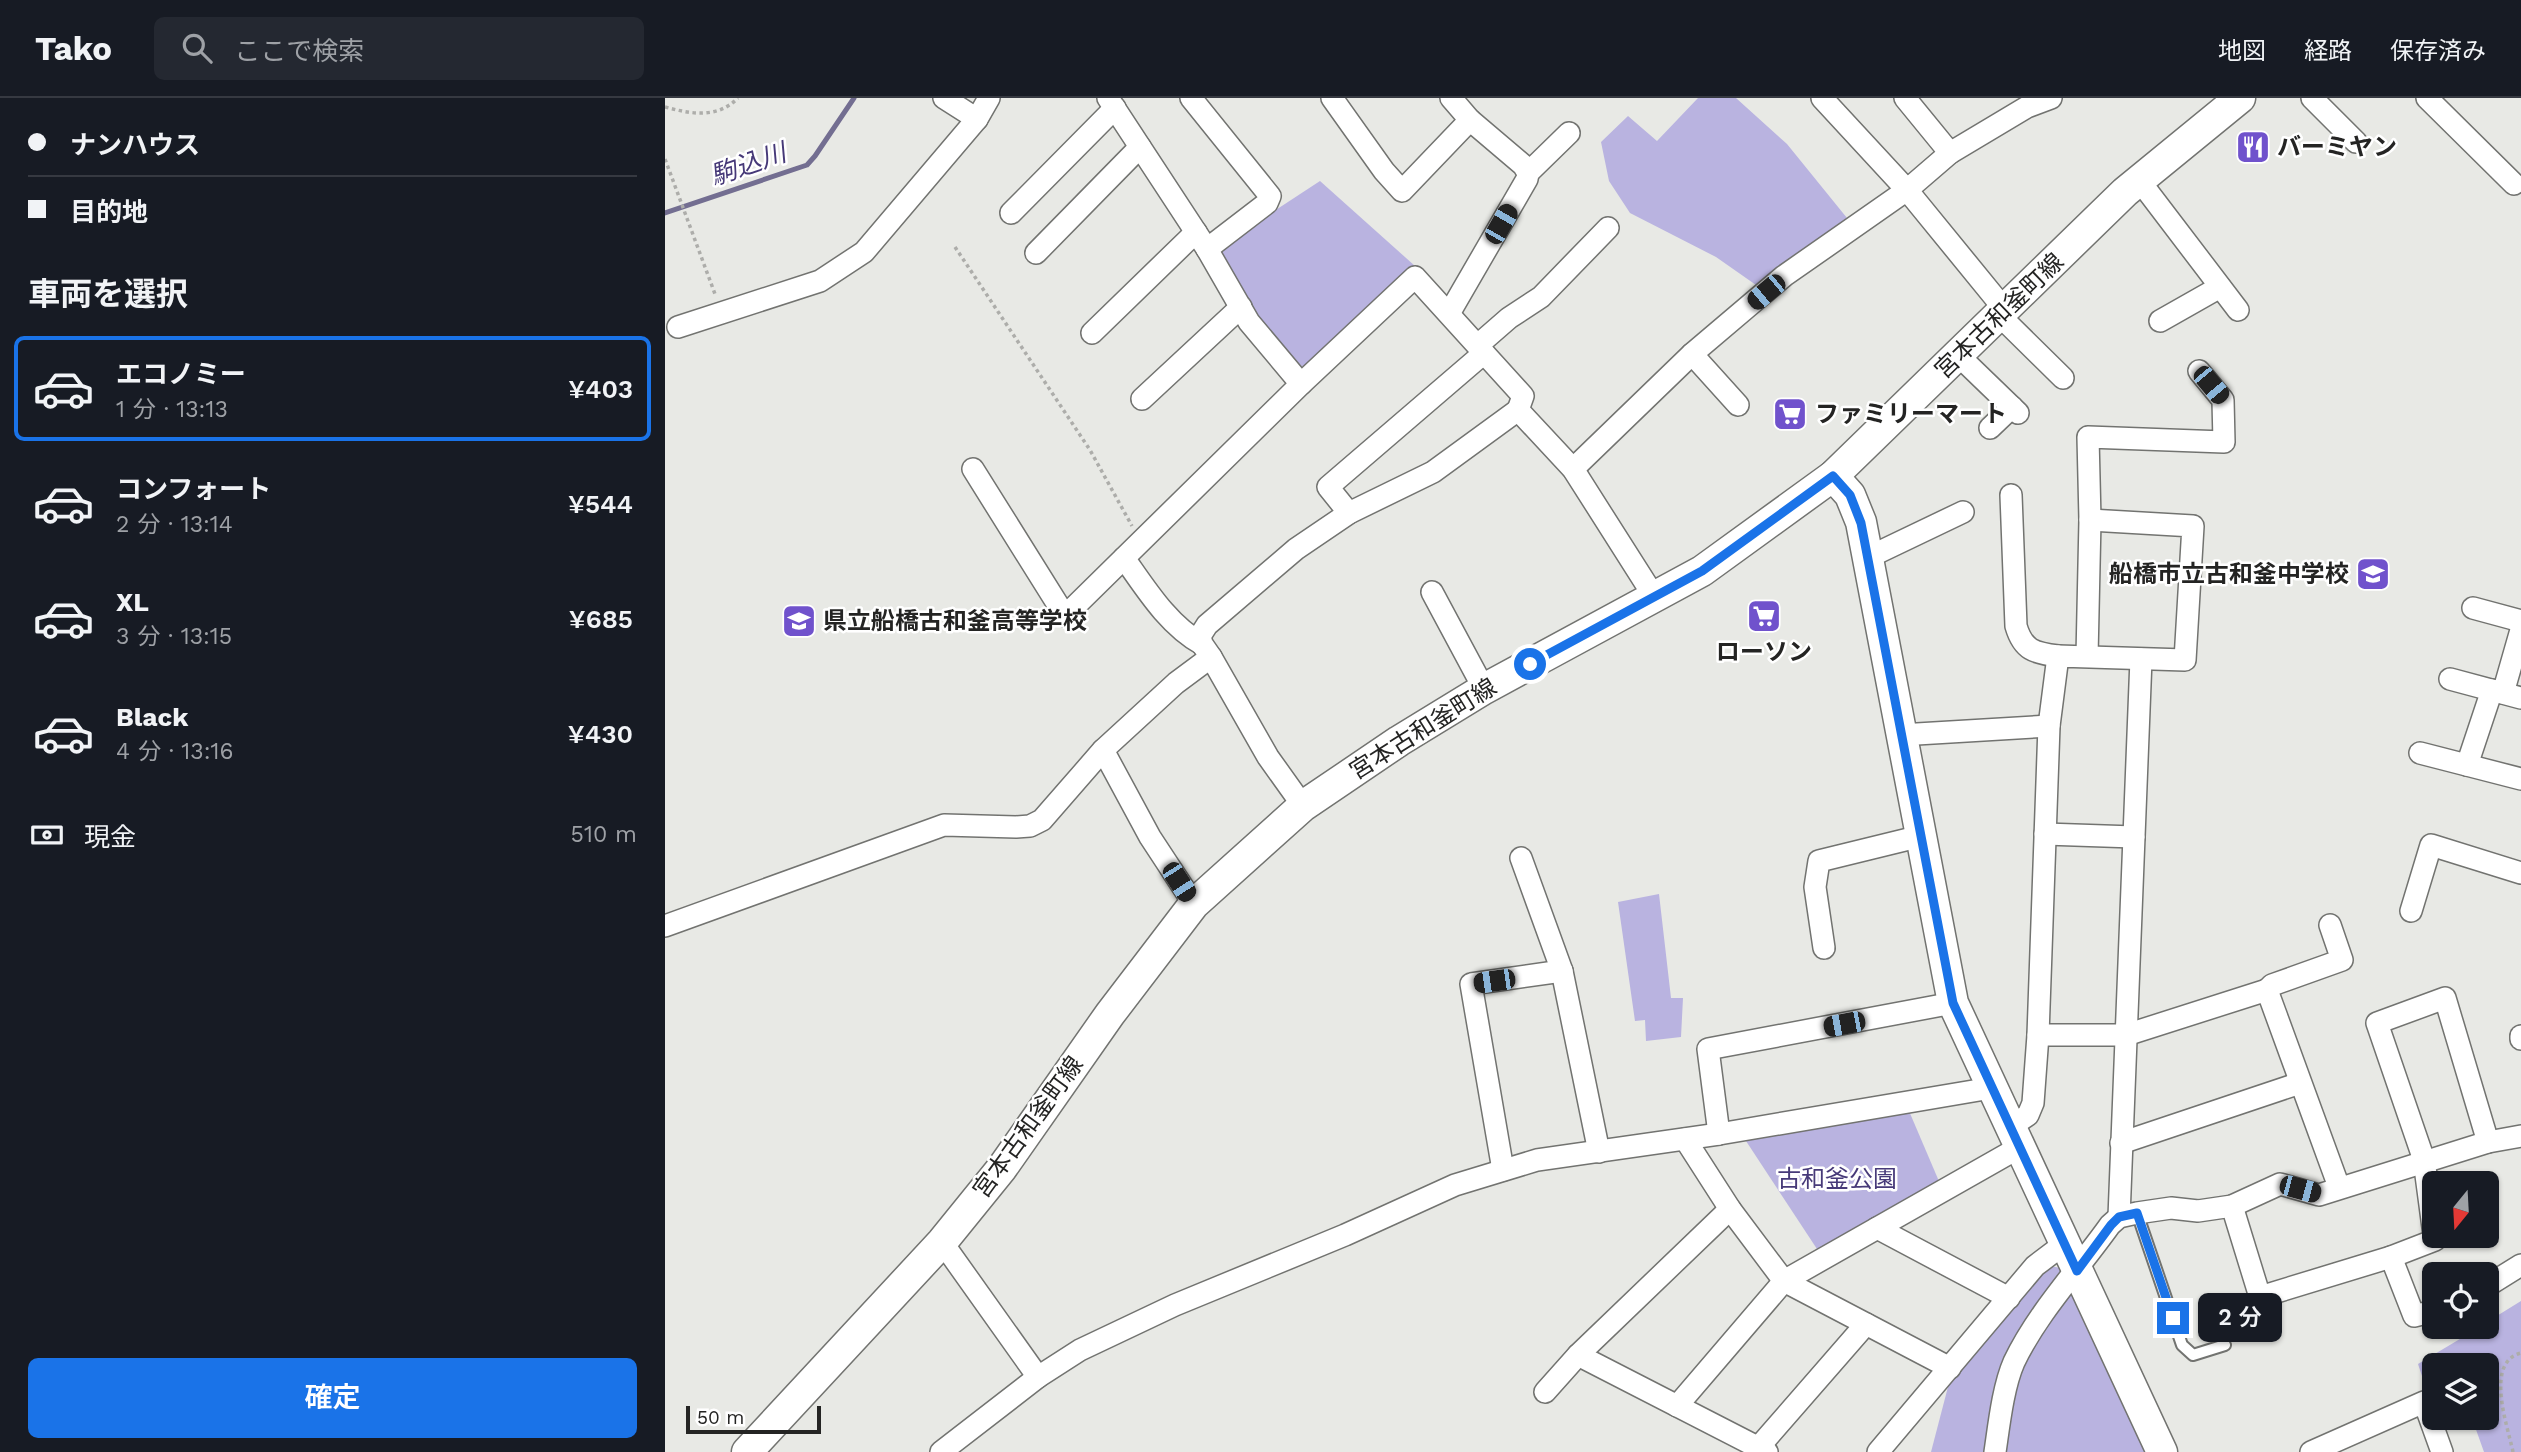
<!DOCTYPE html>
<html lang="ja">
<head>
<meta charset="utf-8">
<style>
	:root { --surface:#171b24; --page:#242831; --text:#f1f3f6; --muted:#9ea1a6; --line:#363941; --accent:#1a73e8 }
	body { margin:0; font-family:"Work Sans","Noto Sans JP",sans-serif; background:var(--page); color:var(--text); height:100vh; display:flex; flex-direction:column; font-size:26px; white-space:nowrap }
	* { box-sizing:border-box; margin:0 }
	p { font-size:23px; color:var(--muted) }
	.icon { flex:none; width:38px; height:38px; fill:none; stroke:currentColor; stroke-width:2; stroke-linecap:round; stroke-linejoin:round }
	.map { position:relative; flex:1; overflow:hidden }
	.panel { display:flex; flex-direction:column; background:var(--surface); width:665px }
	.panel>* { flex:none }
	.guide { display:grid; align-content:center; height:154px; padding:0 28px; background:var(--surface) }
	.needle { width:46px; rotate:198deg }
	.fabs { position:absolute; left:1757px; top:1073px; display:grid; gap:14px }
	.fabs a { display:grid; place-items:center; width:77px; height:77px; border-radius:10px; background:var(--surface); box-shadow:0 2px 5px #0004; font-size:35px }
	.scale { position:absolute; left:21px; bottom:18px; width:135px; box-sizing:border-box; padding-left:7px; border:4px solid #242423; border-top:0; font-size:19px; line-height:24px; white-space:nowrap; color:#242423; -webkit-text-stroke:5px #fff; paint-order:stroke }
	.end { position:absolute; width:32px; height:32px; margin:-16px; border:9px solid #1a73e8; background:#fff; box-shadow:0 0 0 4px #fff }
	.from { border-radius:50% }
	.bubble { position:absolute; height:49px; border-radius:10px; background:var(--surface); box-shadow:0 2px 5px #0004; font-size:23px; font-weight:600; line-height:49px; text-align:center }
	.car { position:absolute; width:21px; height:42px; margin:-21px -10px; border-radius:9px; box-shadow:0 0 5px 2px #0007; background:linear-gradient(#222 24%,#8ab4d8 0 40%,#222 0 76%,#8ab4d8 0 86%,#222 0) }
	.guide b { display:flex; align-items:center; gap:24px; height:66px; font-size:26px }
	.guide b+b { border-top:2px solid var(--line) }
	.guide i { width:18px; height:18px; background:var(--text) }
	ul { padding:0; list-style:none }
	li { display:flex; align-items:center; gap:21px; height:105px; margin:0 14px 10px; padding:0 14px; border:4px solid transparent; border-radius:10px }
	li div { flex:1 }
	li b { display:block; font-size:26px }
	li em { font-style:normal; font-weight:600 }
	li.on { border-color:var(--accent) }
	li>.icon { width:63px; height:63px; stroke-width:1.5 }
	h2 { padding:0 28px; font-size:32px; line-height:84px }
	.pay { display:flex; align-items:center; gap:18px; height:77px; padding:0 28px; font-size:26px }
	.pay p { margin-inline-start:auto }
	.primary-button { display:flex; gap:14px; margin-top:auto; padding:14px 28px }
	.primary-button a { flex:1; height:80px; border-radius:10px; background:var(--accent); color:#fff; font-size:28px; font-weight:600; line-height:80px; text-align:center }
	header { display:flex; align-items:center; gap:42px; box-sizing:border-box; height:98px; padding:0 35px; background:var(--surface); border-bottom:2px solid var(--line) }
	header strong { font-size:33px }
	nav { display:flex; gap:38px; margin-inline-start:auto; font-size:24px }
	.search { width:490px; height:63px; background:var(--page); display:flex; align-items:center; gap:18px; box-sizing:border-box; padding:0 24px; border-radius:10px; color:var(--muted); font-size:26px }
	main { display:flex; flex:1; min-height:0 }
	.map>svg:first-child { display:block }
	.green { fill:#b9b3e0 }
	.lines { fill:none; stroke-linecap:round; stroke-linejoin:round }
	.stream { stroke:#736e91; stroke-width:5 }
	.lane-casing { stroke:#727370; stroke-width:14 }
	.street-casing { stroke:#727370; stroke-width:24 }
	.secondary-casing { stroke:#727370; stroke-width:33 }
	.path { stroke:#adadaa; stroke-width:3.5; stroke-dasharray:3.5 3.5; stroke-linecap:butt }
	.lane { stroke:#fff; stroke-width:10 }
	.street { stroke:#fff; stroke-width:21 }
	.secondary { stroke:#fff; stroke-width:30 }
	.route { stroke:#1a73e8; stroke-width:9 }
	.labels { text-anchor:middle; dominant-baseline:central; stroke-width:5; stroke-linejoin:round; paint-order:stroke }
	.poi-label { font-size:24px; font-weight:bold; fill:#242423; stroke:#fff; text-anchor:start }
	.street-label { font-size:24px; fill:#242423; stroke:#fff }
	.park-label { font-size:24px; fill:#473a79; stroke:#fff }
	.water-label { font-size:26px; font-style:italic; fill:#463978; stroke:#fff }
</style>
</head>
<body>
<header>
<strong>Tako</strong>
<div class="search"><svg class="icon" aria-label="search" viewBox="0 0 24 24"><circle cx="10" cy="10" r="6"/><path d="M15 15l6 6"/></svg>ここで検索</div>
<nav><a>地図</a><a>経路</a><a>保存済み</a></nav>
</header>
<main>
<section class="panel">
<div class="guide">
<b><i class="from"></i>ナンハウス</b>
<b><i></i>目的地</b>
</div>
<h2>車両を選択</h2>
<ul>
<li class="on"><svg class="icon" aria-label="car" viewBox="0 0 24 24"><path d="M5 17H2v-5l4-1 3-4h7l3 4 3 1v5h-3M9 17h6M6 11h13"/><circle cx="7" cy="17" r="2"/><circle cx="17" cy="17" r="2"/></svg><div><b>エコノミー</b><p>1 分 · 13:13</p></div><em>¥403</em></li>
<li><svg class="icon" aria-label="car" viewBox="0 0 24 24"><path d="M5 17H2v-5l4-1 3-4h7l3 4 3 1v5h-3M9 17h6M6 11h13"/><circle cx="7" cy="17" r="2"/><circle cx="17" cy="17" r="2"/></svg><div><b>コンフォート</b><p>2 分 · 13:14</p></div><em>¥544</em></li>
<li><svg class="icon" aria-label="car" viewBox="0 0 24 24"><path d="M5 17H2v-5l4-1 3-4h7l3 4 3 1v5h-3M9 17h6M6 11h13"/><circle cx="7" cy="17" r="2"/><circle cx="17" cy="17" r="2"/></svg><div><b>XL</b><p>3 分 · 13:15</p></div><em>¥685</em></li>
<li><svg class="icon" aria-label="car" viewBox="0 0 24 24"><path d="M5 17H2v-5l4-1 3-4h7l3 4 3 1v5h-3M9 17h6M6 11h13"/><circle cx="7" cy="17" r="2"/><circle cx="17" cy="17" r="2"/></svg><div><b>Black</b><p>4 分 · 13:16</p></div><em>¥430</em></li>
</ul>
<div class="pay"><svg class="icon" aria-label="cash" viewBox="0 0 24 24"><path d="M3 7h18v10H3z"/><circle cx="12" cy="12" r="2"/></svg>現金<p>510 m</p></div>
<div class="primary-button"><a>確定</a></div>
</section>
<div class="map">
<svg width="1856" height="1354" viewBox="0 0 1856 1354">
	<rect width="100%" height="100%" fill="#e8e9e5"/>
	<g class="green">
		<polygon points="1033,0 1071,0 1122,46 1182,120 1091,187 1051,159 965,115 944,83 936,44 963,18 992,43"/>
		<polygon points="655,83 750,168 644,269 630,267 590,218 553,150"/>
		<polygon points="994,796 1006,900 1018,900 1016,939 981,943 980,922 970,923 953,804"/>
		<polygon points="1244,1013 1276,1088 1152,1151 1081,1043"/>
		<polygon points="1385,1168 1401,1171 1483,1354 1266,1354 1284,1285"/>
		<polygon points="1856,1203 1856,1354 1819,1354 1809,1326 1775,1332 1771,1320 1822,1320 1822,1267 1769,1267 1769,1314 1753,1266 1815,1229 1822,1228 1822,1224"/>
	</g>
	<g class="lines">
		<polyline class="stream" points="0,115 142,67 150,58 189,0"/>
		<g class="lane-casing">
			<polyline id="lane" points="1472,1115 1517,1247 1528,1257 1560,1247"/>
		</g>
		<g class="street-casing">
			<g id="street">
				<polyline points="279,0 312,21"/>
				<polyline points="443,0 542,151 584,224 636,286"/>
				<polyline points="526,0 605,98 602,105 542,151"/>
				<polyline points="667,0 719,73 737,93 805,22"/>
				<polyline points="1157,0 1242,92 1340,212"/>
				<polyline points="1240,0 1285,55"/>
				<polyline points="1647,0 1691,44"/>
				<polyline points="1762,0 1849,86"/>
				<polyline points="863,75 904,35"/>
				<polyline points="1474,82 1573,212"/>
				<polyline points="346,115 450,10"/>
				<polyline points="371,155 475,49"/>
				<polyline points="785,214 862,81 863,75 858,67 805,22 786,0"/>
				<polyline points="1334,217 1398,280"/>
				<polyline points="1495,223 1555,189"/>
				<polyline points="13,229 155,183 199,154 312,21 324,0"/>
				<polyline points="427,235 531,134"/>
				<polyline points="813,247 844,220 876,199 943,130"/>
				<polyline points="1027,256 1073,307"/>
				<polyline points="1294,258 1353,315"/>
				<polyline points="477,301 576,209"/>
				<polyline points="1325,330 1347,309"/>
				<polyline points="308,371 400,518 636,286 750,179 858,298 853,312 908,371 990,500"/>
				<polyline points="908,371 1027,256 1119,178 1242,92 1285,55 1362,9 1386,0"/>
				<path d="M1346,397l5,131c7,24 18,27 42,30"/>
				<polyline points="684,415 663,389 819,255"/>
				<polyline points="1204,459 1298,414"/>
				<path d="M459,460c22,31 44,67 78,86"/>
				<polyline points="767,494 819,591"/>
				<polyline points="1808,510 1856,523"/>
				<polyline points="1422,558 1425,422 1423,339 1559,344 1558,302 1534,273"/>
				<polyline points="1785,581 1856,600"/>
				<polyline points="1838,595 1856,532"/>
				<polyline points="1235,637 1384,628"/>
				<polyline points="438,652 485,739 529,806"/>
				<polyline points="1755,655 1856,681"/>
				<polyline points="1802,667 1827,592"/>
				<polyline points="638,708 603,659 546,559 537,546 535,538 542,527 631,451 684,415 768,374 853,312"/>
				<polyline points="1380,736 1469,739"/>
				<polyline points="856,760 897,873 934,1054"/>
				<polyline points="1746,813 1766,747 1856,775"/>
				<polyline points="0,828 279,727 351,729 365,728 377,722 438,652 511,585 546,559"/>
				<polyline points="1159,850 1150,789 1154,763 1256,738"/>
				<polyline points="1602,892 1607,887 1677,862 1665,827"/>
				<polyline points="1373,937 1461,937 1602,892 1674,1089"/>
				<polyline points="1856,938 1856,941"/>
				<polyline points="1345,1029 1363,1017 1368,1005 1373,937 1384,628 1393,558 1520,562 1528,428 1425,422"/>
				<polyline points="1054,1036 1043,951 1288,905"/>
				<polyline points="1020,1041 1065,1111 1119,1183 1285,1270"/>
				<polyline points="1456,1045 1635,985"/>
				<polyline points="838,1072 806,886 897,873"/>
				<polyline points="1567,1108 1595,1199 1726,1159"/>
				<polyline points="1454,1119 1476,561"/>
				<polyline points="1212,1130 1344,1200"/>
				<polyline points="1769,1137 1759,1062 1712,925 1780,900 1823,1044"/>
				<polyline points="277,1144 373,1279"/>
				<polyline points="1822,1188 1856,1167"/>
				<polyline points="1769,1213 1749,1218 1726,1159 1770,1142 1769,1138"/>
				<polyline points="913,1257 1102,1354"/>
				<polyline points="880,1294 913,1257 1065,1111"/>
				<polyline points="1012,1308 1119,1183 1355,1049"/>
				<polyline points="1093,1350 1201,1226"/>
				<polyline points="276,1354 373,1279 415,1252 510,1207 680,1137 790,1087 872,1062 1054,1036 1326,990"/>
				<polyline points="1213,1354 1370,1168 1399,1146"/>
				<path d="M1330,1354c4,-27 8,-65 19,-90 24,-50 64,-92 96,-137l9,-8 18,-4 34,-5 27,3 34,-5 48,-22 39,11 169,-53 33,-6"/>
				<polyline points="1646,1354 1759,1304 1777,1354"/>
			</g>
		</g>
		<g class="secondary-casing">
			<g id="secondary">
				<polyline points="1168,378 1185,397 1196,424 1288,905 1497,1354"/>
				<polyline points="82,1354 277,1144 337,1070 445,916 529,806 638,708 734,643 819,591 1037,473 1168,378 1460,94 1575,0"/>
			</g>
		</g>
		<g class="path">
			<path d="M0,9c26,7 52,12 73,-9"/>
			<polyline points="0,61 50,196"/>
			<polyline points="290,149 425,352 467,428"/>
			<path d="M1848,1354c-5,-25 -29,-90 8,-99"/>
		</g>
		<use href="#lane" class="lane"/>
		<use href="#street" class="street"/>
		<use href="#secondary" class="secondary"/>
	</g>
	<g class="lines">
		<polyline class="route" points="865,566 1037,473 1168,378 1185,397 1196,425 1288,905 1412,1173 1446,1127 1454,1119 1472,1115 1508,1220"/>
	</g>
	<defs>
		<g id="restaurant-square" transform="scale(1.75)"><rect x="-9" y="-9" width="18" height="18" rx="4" fill="#7052cc" stroke="#fff"/><path d="M-5-6h1v4h1v-4h1v4h1v-4h1v5L-1.5 .5V6h-2V.5L-5-1ZM5-6V6H3V1.5H1.5Q1.5-4 5-6Z" fill="#fff"/></g>
		<g id="supermarket-square" transform="scale(1.75)"><rect x="-9" y="-9" width="18" height="18" rx="4" fill="#7052cc" stroke="#fff"/><path d="M-6-5.5h2.5l.6 2H6L4.5 2H-2.5L-4.4-4H-6ZM-1.5 3.2a1.3 1.3 0 1 0 .1 0ZM3 3.2a1.3 1.3 0 1 0 .1 0Z" fill="#fff"/></g>
		<g id="school-square" transform="scale(1.75)"><rect x="-9" y="-9" width="18" height="18" rx="4" fill="#7052cc" stroke="#fff"/><path d="M0-5L7-2L0 1L-7-2ZM-4 1L0 2.5L4 1V4Q0 6-4 4Z" fill="#fff"/></g>
	</defs>
	<g fill-rule="evenodd">
		<use href="#restaurant-square" x="1588" y="49"/>
		<use href="#supermarket-square" x="1125" y="316"/>
		<use href="#school-square" x="1708" y="476"/>
		<use href="#supermarket-square" x="1099" y="518"/>
		<use href="#school-square" x="134" y="523"/>
	</g>
	<g class="labels">
		<g class="poi-label">
			<text x="1612" y="49">バーミヤン</text>
			<text x="1150" y="316">ファミリーマート</text>
			<text x="1684" y="476" text-anchor="end">船橋市立古和釜中学校</text>
			<text x="158" y="523">県立船橋古和釜高等学校</text>
			<text x="1099" y="554" text-anchor="middle">ローソン</text>
		</g>
		<g class="street-label">
			<text transform="translate(1334 218) rotate(-44)">宮本古和釜町線</text>
			<text transform="translate(758 631) rotate(-32)">宮本古和釜町線</text>
			<text transform="translate(363 1029) rotate(-54)">宮本古和釜町線</text>
		</g>
		<g class="park-label">
			<text x="1172" y="1081">古和釜公園</text>
		</g>
		<g class="water-label">
			<text transform="translate(83 66) rotate(-19)">駒込川</text>
		</g>
	</g>
</svg>
<div class="fabs">
<a><svg class="needle" viewBox="-14 -14 28 28"><path d="M0-13l5 13h-10z" fill="#e53935"/><path d="M0 13l5-13h-10z" fill="#9ea1a6"/></svg></a>
<a><svg class="icon" aria-label="locate" viewBox="0 0 24 24"><circle cx="12" cy="12" r="6"/><path d="M12 2v4M12 18v4M2 12h4M18 12h4"/></svg></a>
<a><svg class="icon" aria-label="layers" viewBox="0 0 24 24"><path d="M12 4l9 5-9 5-9-5zM3 14l9 5 9-5"/></svg></a>
</div>
<div class="scale">50 m</div>
<i class="end from" style="left:865px;top:566px"></i>
<i class="end" style="left:1508px;top:1220px"></i>
<div class="bubble" style="left:1533px;top:1195px;width:84px">2 分</div>
<i class="car" style="left:836px;top:126px;rotate:30deg"></i>
<i class="car" style="left:1101px;top:194px;rotate:230deg"></i>
<i class="car" style="left:1546px;top:287px;rotate:140deg"></i>
<i class="car" style="left:514px;top:784px;rotate:147deg"></i>
<i class="car" style="left:829px;top:883px;rotate:262deg"></i>
<i class="car" style="left:1179px;top:926px;rotate:259deg"></i>
<i class="car" style="left:1635px;top:1091px;rotate:105deg"></i>
</div>
</main>
</body>
</html>
